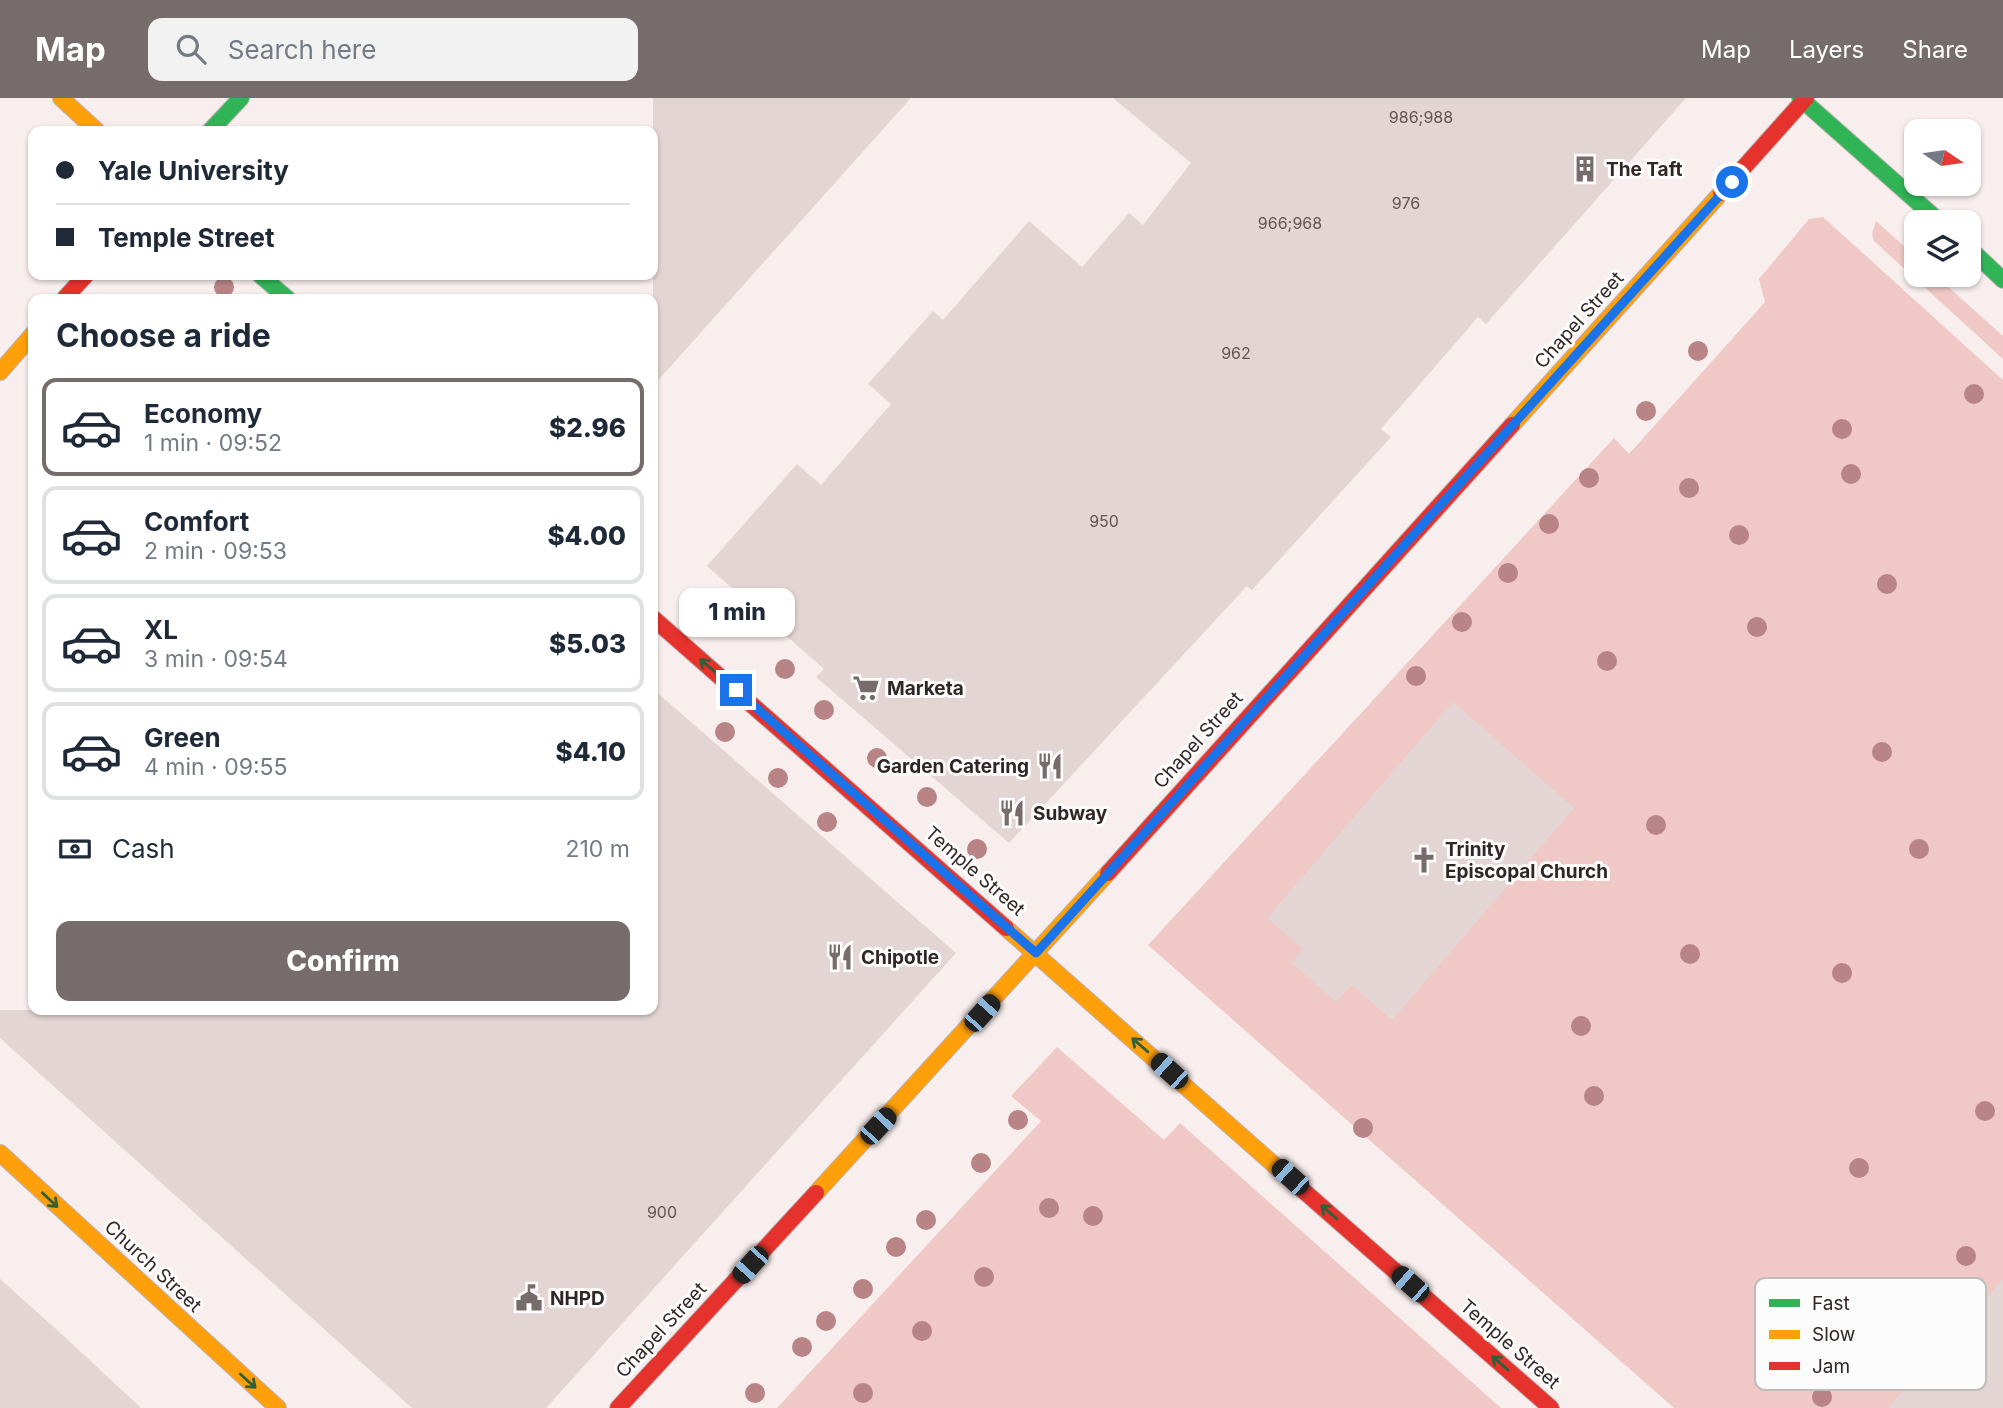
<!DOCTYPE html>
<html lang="en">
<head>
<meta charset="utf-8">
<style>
	:root { --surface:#fff; --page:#f2f2f3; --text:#1f2937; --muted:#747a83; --line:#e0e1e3; --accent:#766c6b }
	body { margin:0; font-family:Inter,sans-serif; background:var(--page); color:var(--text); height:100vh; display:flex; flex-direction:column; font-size:26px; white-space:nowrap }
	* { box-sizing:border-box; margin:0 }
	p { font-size:23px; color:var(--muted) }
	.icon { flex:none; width:38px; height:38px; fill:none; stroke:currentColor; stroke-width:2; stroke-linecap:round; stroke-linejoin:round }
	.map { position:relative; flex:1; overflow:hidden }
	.drawer { position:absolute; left:28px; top:196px; width:630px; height:721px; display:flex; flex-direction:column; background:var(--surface); border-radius:14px; box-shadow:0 2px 5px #0004 }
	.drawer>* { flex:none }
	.guide { position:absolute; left:28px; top:28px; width:630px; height:154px; border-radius:14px; box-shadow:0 2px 5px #0004; display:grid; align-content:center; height:154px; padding:0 28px; background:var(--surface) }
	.needle { width:46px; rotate:103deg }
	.tools { position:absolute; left:1904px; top:21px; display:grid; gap:14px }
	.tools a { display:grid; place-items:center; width:77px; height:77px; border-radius:14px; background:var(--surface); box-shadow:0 2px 5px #0004; font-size:35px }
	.end { position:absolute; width:32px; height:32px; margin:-16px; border:9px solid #1a73e8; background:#fff; box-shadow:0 0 0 4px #fff }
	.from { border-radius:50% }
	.bubble { position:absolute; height:49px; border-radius:14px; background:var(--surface); box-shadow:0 2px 5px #0004; font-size:23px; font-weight:800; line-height:49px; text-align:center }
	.car { position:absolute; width:21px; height:42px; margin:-21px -10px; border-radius:9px; box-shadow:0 0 5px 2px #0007; background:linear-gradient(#222 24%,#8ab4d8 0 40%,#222 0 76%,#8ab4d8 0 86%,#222 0) }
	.guide b { display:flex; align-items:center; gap:24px; height:66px; font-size:26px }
	.guide b+b { border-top:2px solid var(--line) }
	.guide i { width:18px; height:18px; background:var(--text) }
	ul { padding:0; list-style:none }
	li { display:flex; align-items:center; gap:21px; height:98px; margin:0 14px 10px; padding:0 14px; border:4px solid var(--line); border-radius:14px }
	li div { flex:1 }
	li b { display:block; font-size:26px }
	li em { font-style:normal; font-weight:800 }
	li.selected { border-color:var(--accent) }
	li>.icon { width:63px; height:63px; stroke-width:1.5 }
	h2 { padding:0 28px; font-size:32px; line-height:84px }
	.pay { display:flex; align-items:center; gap:18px; height:77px; padding:0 28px; font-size:26px }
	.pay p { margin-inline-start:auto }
	.action { display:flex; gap:14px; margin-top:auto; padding:14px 28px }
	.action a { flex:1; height:80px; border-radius:14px; background:var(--accent); color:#fff; font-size:28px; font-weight:800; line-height:80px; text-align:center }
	header { display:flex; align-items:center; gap:42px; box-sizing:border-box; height:98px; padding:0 35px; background:var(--accent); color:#fff }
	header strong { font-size:33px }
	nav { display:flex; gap:38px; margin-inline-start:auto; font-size:24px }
	.search { width:490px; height:63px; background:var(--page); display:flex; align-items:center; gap:18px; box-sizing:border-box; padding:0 24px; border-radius:14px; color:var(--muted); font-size:26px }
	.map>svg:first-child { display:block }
	.green { fill:#f0c9c7 }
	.building { fill:#e3d5d4 }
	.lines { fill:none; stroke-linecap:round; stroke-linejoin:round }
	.fast-casing { stroke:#bcb3b2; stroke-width:18 }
	.slow-casing { stroke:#bcb3b2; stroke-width:18 }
	.jam-casing { stroke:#bcb3b2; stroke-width:18 }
	.fast { stroke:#30b455; stroke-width:16 }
	.slow { stroke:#ff9f0a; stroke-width:16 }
	.jam { stroke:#e5322d; stroke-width:16 }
	.tree { fill:#b88485 }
	.oneway { stroke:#305f38 }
	.route { stroke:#1a73e8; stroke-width:9 }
	.labels { text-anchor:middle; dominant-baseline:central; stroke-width:6; stroke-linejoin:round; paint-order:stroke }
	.number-label { font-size:16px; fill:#605454 }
	.poi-label { font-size:19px; font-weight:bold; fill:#302625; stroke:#fcfcfc; text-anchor:start }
	.street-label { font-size:19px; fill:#302625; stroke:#fcfcfc }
	.key { fill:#fcfcfc; stroke:#bfbcbc; stroke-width:2 }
	.key-label { font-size:19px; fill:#302625 }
</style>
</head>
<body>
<header>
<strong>Map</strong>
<div class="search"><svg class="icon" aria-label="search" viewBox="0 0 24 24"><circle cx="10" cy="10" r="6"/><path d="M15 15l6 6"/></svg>Search here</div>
<nav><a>Map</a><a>Layers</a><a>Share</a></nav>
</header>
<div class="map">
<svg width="2003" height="1310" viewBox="0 0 2003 1310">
	<rect width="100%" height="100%" fill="#f8eeed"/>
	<g class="green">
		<polygon points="1823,119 2003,282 2003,1310 1674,1310 1148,847 1614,340 1629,356 1765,204 1759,181 1809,121"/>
		<polygon points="1876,123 1916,159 1916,177 1935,177 2003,238 2003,261 1874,143 1872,136"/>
		<polygon points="1057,949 1164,1042 1180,1025 1501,1310 777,1310 1041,1023 1011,998"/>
	</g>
	<g class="building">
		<polygon points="653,0 911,0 653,288"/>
		<polygon points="1113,0 1686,0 1486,226 1478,219 1381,331 1391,339 1252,492 1247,488 1009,745 816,579 824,571 707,468 797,366 821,387 891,306 868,286 933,213 943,222 1029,123 1082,169 1129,115 1143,127 1191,65"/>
		<polygon points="653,591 956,855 546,1310 412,1310 0,940 0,912 653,912"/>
		<polygon points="1453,604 1574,710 1392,922 1352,887 1336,904 1292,865 1303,851 1267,820"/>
		<polygon points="0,1181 67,1241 141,1310 0,1310"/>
		<polygon points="2003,1181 2003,1310 1888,1310"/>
	</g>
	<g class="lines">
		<g class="fast-casing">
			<g id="fast">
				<polyline points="1800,0 1940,124"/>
				<polyline points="210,33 241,0"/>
				<polyline points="1969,150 2003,182"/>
				<polyline points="260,177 288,201"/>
			</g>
		</g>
		<g class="slow-casing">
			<g id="slow">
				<polyline points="61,0 97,33"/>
				<polyline points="0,274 33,236"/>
				<polyline points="1512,327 1721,95"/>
				<polyline points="1006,830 1281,1073"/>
				<polyline points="0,1055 278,1310"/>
				<polyline points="816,1095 1108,775"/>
			</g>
		</g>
		<g class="jam-casing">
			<g id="jam">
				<polyline points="1721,95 1806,0"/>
				<polyline points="64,201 86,177"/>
				<polyline points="653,520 1006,830"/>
				<polyline points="1108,775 1512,327"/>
				<polyline points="1281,1073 1551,1310"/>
				<polyline points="618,1310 816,1095"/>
			</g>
		</g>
		<use href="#fast" class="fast"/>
		<use href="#slow" class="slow"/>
		<use href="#jam" class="jam"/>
	</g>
	<g class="tree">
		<circle cx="224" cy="189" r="10"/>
		<circle cx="1698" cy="253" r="10"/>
		<circle cx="1974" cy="296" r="10"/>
		<circle cx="1646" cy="313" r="10"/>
		<circle cx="1842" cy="331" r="10"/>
		<circle cx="1851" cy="376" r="10"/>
		<circle cx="1589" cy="380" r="10"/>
		<circle cx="1689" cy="390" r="10"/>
		<circle cx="1549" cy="426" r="10"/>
		<circle cx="1739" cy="437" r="10"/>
		<circle cx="1508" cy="475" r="10"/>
		<circle cx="1887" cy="486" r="10"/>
		<circle cx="1462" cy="524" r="10"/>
		<circle cx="736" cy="528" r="10"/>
		<circle cx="1757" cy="529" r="10"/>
		<circle cx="1607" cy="563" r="10"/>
		<circle cx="785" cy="571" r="10"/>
		<circle cx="1416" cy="578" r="10"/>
		<circle cx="824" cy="612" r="10"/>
		<circle cx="725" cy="634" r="10"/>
		<circle cx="1882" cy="654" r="10"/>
		<circle cx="877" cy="660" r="10"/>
		<circle cx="778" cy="680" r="10"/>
		<circle cx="927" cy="699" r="10"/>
		<circle cx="827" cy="724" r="10"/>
		<circle cx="1656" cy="727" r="10"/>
		<circle cx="977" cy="751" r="10"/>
		<circle cx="1919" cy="751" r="10"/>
		<circle cx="1690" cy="856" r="10"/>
		<circle cx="1842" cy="875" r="10"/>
		<circle cx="1581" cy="928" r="10"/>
		<circle cx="1594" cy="998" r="10"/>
		<circle cx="1985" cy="1013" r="10"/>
		<circle cx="1018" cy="1022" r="10"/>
		<circle cx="1363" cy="1030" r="10"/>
		<circle cx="981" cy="1065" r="10"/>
		<circle cx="1859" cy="1070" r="10"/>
		<circle cx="1049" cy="1110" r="10"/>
		<circle cx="1093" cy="1118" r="10"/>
		<circle cx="926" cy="1122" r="10"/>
		<circle cx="896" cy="1149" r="10"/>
		<circle cx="1966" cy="1158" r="10"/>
		<circle cx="984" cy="1179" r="10"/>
		<circle cx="863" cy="1191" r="10"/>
		<circle cx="826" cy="1223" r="10"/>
		<circle cx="922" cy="1233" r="10"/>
		<circle cx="802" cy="1249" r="10"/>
		<circle cx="755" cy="1295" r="10"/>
		<circle cx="863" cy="1295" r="10"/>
		<circle cx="1822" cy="1299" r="10"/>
	</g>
	<defs><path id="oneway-shaft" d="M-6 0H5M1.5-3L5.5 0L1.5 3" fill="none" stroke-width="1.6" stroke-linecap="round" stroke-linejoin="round" transform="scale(1.75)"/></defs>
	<g class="oneway">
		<use href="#oneway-shaft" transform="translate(708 568) rotate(-139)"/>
		<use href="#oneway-shaft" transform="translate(1140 947) rotate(-139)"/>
		<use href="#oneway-shaft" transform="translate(50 1102) rotate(43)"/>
		<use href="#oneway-shaft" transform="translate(1329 1114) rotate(-139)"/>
		<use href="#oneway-shaft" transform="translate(1500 1265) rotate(-139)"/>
		<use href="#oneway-shaft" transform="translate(248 1283) rotate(42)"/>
	</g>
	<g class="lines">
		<polyline class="route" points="736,592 1036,855 1732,84"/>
	</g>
	<defs>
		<g id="building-bare" transform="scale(2.1)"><path d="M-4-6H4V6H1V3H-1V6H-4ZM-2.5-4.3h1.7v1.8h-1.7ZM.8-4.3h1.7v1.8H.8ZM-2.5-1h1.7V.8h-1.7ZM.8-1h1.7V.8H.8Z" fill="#766c6b" stroke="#fcfcfc" stroke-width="2.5" paint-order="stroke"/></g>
		<g id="supermarket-bare" transform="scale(2.1)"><path d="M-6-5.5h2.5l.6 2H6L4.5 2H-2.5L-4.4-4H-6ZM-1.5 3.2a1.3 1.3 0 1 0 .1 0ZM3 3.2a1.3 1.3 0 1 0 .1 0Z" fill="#766c6b" stroke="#fcfcfc" stroke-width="2.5" paint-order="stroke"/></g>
		<g id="restaurant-bare" transform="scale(2.1)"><path d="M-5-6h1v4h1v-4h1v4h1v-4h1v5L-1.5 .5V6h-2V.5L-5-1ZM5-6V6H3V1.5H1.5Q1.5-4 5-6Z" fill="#766c6b" stroke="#fcfcfc" stroke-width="2.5" paint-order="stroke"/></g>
		<g id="church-bare" transform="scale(2.1)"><path d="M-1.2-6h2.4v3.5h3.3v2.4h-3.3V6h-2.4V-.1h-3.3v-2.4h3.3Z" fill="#766c6b" stroke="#fcfcfc" stroke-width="2.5" paint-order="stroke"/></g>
		<g id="civic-bare" transform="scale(2.1)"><path d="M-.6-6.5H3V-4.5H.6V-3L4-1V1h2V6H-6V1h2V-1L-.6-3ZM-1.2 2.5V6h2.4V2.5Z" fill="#766c6b" stroke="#fcfcfc" stroke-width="2.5" paint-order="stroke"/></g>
	</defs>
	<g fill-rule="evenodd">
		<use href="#building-bare" x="1585" y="71"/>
		<use href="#supermarket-bare" x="866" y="590"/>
		<use href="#restaurant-bare" x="1050" y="668"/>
		<use href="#restaurant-bare" x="1012" y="715"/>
		<use href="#church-bare" x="1424" y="762"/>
		<use href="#restaurant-bare" x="840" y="859"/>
		<use href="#civic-bare" x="529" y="1200"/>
	</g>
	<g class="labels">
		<g class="number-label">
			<text x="1421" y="19">986;988</text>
			<text x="1406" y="105">976</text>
			<text x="1290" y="125">966;968</text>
			<text x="1236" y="255">962</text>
			<text x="1104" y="423">950</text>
			<text x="662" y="1114">900</text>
		</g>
		<g class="poi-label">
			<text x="1606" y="71">The Taft</text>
			<text x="887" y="590">Marketa</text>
			<text x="1029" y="668" text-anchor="end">Garden Catering</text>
			<text x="1033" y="715">Subway</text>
			<text x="1445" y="751">Trinity<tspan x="1445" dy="22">Episcopal Church</tspan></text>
			<text x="861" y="859">Chipotle</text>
			<text x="550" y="1200">NHPD</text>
		</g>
		<g class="street-label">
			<text transform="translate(1579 222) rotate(-48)">Chapel Street</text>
			<text transform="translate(1198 642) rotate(-48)">Chapel Street</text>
			<text transform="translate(975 773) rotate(41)">Temple Street</text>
			<text transform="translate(153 1168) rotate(43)">Church Street</text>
			<text transform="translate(661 1232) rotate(-47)">Chapel Street</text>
			<text transform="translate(1510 1246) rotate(41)">Temple Street</text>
		</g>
	</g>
	<rect x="1755" y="1180" width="231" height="112" rx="10" class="key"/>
	<rect x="1769" y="1201" width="31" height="8" fill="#30b455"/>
	<rect x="1769" y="1232" width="31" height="9" fill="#ff9f0a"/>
	<rect x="1769" y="1264" width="31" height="8" fill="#e5322d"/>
	<g class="key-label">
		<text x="1812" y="1212">Fast</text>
		<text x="1812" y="1243">Slow</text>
		<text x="1812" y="1275">Jam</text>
	</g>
</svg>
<div class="tools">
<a><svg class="needle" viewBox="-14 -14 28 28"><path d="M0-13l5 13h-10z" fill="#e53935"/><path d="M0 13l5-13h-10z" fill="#747a83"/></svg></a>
<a><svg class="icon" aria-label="layers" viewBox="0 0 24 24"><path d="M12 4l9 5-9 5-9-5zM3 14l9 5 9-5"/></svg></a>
</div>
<i class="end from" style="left:1732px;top:84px"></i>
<i class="end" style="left:736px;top:592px"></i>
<div class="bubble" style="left:679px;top:490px;width:116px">1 min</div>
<i class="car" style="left:982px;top:915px;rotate:42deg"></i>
<i class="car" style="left:1169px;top:973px;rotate:312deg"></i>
<i class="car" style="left:878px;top:1028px;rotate:43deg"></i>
<i class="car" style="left:1290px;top:1079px;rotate:312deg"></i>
<i class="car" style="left:750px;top:1167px;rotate:222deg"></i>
<i class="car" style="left:1410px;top:1186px;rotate:311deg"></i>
<div class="guide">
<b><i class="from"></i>Yale University</b>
<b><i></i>Temple Street</b>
</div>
<section class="drawer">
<h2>Choose a ride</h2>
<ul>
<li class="selected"><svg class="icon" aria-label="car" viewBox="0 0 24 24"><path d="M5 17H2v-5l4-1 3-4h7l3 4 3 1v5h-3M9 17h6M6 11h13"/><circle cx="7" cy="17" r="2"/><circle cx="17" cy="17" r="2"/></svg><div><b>Economy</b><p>1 min · 09:52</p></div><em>$2.96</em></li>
<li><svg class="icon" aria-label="car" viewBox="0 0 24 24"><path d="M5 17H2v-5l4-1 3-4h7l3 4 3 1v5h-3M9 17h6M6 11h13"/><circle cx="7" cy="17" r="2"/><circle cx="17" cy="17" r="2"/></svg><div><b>Comfort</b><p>2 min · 09:53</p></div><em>$4.00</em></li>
<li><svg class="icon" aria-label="car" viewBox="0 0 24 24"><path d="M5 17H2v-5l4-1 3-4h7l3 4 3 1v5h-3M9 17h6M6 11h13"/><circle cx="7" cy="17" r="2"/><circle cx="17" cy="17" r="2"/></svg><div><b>XL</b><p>3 min · 09:54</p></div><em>$5.03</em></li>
<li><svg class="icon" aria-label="car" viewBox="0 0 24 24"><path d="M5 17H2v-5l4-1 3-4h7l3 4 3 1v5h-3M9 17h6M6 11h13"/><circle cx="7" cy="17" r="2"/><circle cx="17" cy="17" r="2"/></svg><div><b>Green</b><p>4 min · 09:55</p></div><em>$4.10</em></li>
</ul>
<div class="pay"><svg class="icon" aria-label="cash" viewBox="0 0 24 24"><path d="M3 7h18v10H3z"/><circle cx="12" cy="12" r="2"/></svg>Cash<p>210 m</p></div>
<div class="action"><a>Confirm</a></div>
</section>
</div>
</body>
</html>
